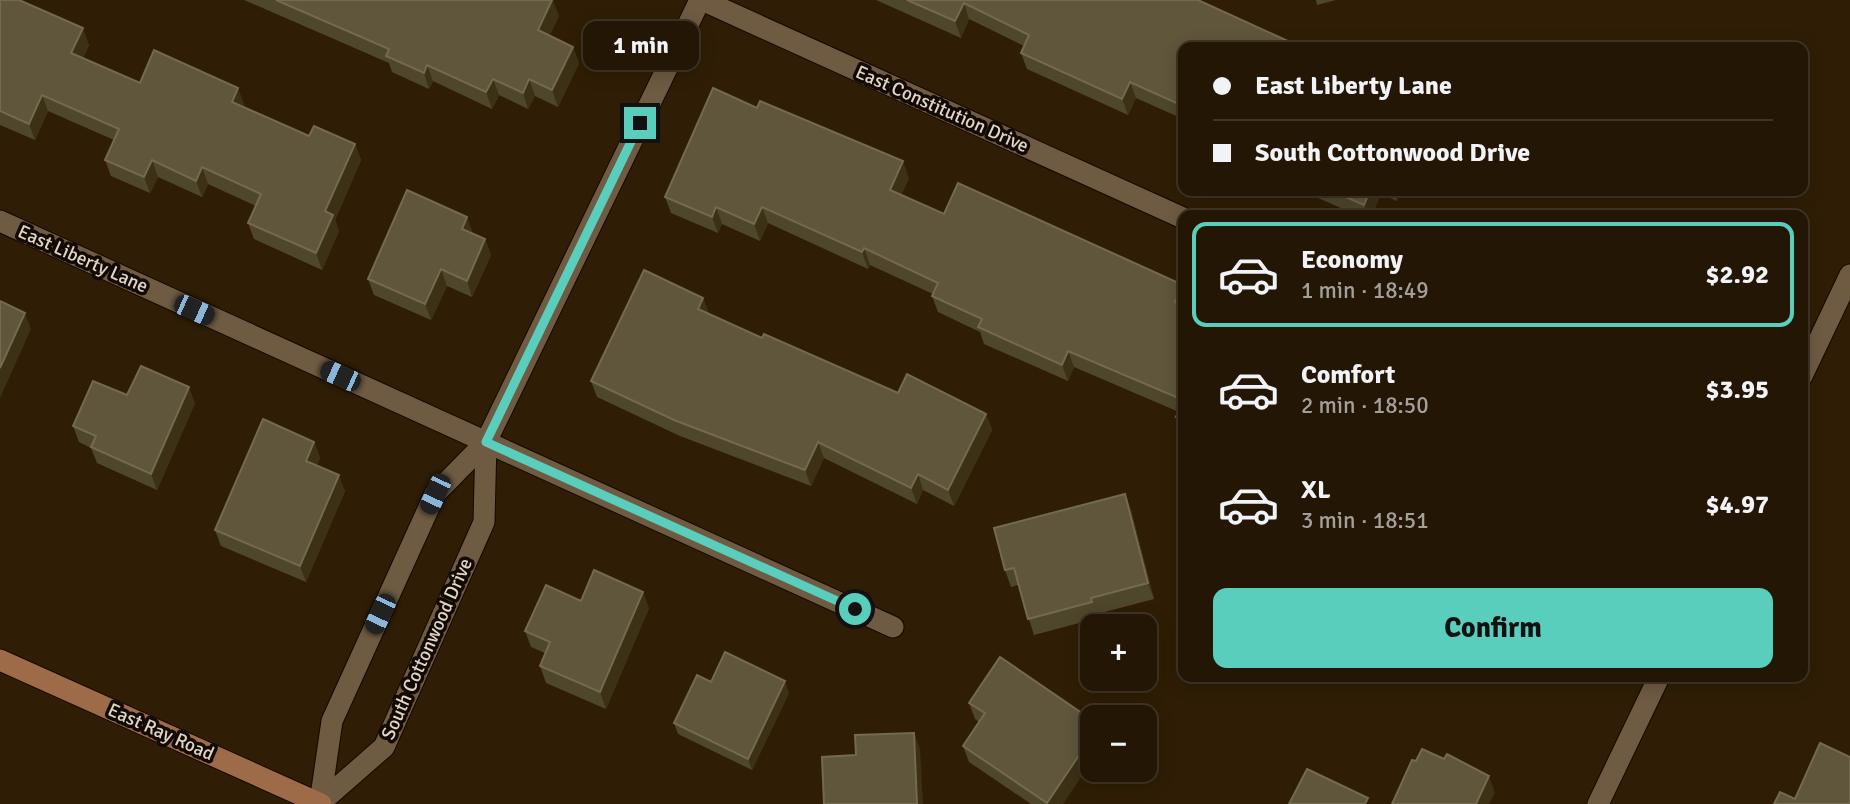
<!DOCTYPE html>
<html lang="en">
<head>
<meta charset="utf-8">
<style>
	:root { --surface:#231604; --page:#2b1f0e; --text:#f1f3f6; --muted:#a39f9a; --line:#403526; --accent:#5acebd }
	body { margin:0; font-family:Signika,sans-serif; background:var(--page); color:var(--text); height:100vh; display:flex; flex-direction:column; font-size:26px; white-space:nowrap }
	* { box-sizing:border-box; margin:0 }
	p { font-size:23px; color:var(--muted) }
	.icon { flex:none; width:38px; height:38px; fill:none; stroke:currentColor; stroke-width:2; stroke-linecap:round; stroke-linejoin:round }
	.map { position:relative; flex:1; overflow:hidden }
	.sheet { position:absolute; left:1178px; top:210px; width:630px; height:472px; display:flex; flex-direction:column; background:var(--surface); border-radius:14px; box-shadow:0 4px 18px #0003,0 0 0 2px var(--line) }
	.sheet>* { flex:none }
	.top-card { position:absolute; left:1178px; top:42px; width:630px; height:154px; border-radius:14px; box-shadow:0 4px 18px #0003,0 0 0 2px var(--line); display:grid; align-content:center; height:154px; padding:0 35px; background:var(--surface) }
	.buttons { position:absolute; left:1080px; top:614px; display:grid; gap:14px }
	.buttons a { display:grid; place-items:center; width:77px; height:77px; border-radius:14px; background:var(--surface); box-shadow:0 4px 18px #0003,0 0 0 2px var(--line); font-size:35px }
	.end { position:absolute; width:32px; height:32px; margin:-16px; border:9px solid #5acebd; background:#111; box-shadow:0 0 0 4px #111 }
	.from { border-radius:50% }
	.bubble { position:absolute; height:49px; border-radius:14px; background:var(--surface); box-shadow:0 4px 18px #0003,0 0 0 2px var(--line); font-size:23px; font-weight:700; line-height:49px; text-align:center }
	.car { position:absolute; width:21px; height:42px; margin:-21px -10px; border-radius:9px; box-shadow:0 0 5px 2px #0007; background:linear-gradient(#222 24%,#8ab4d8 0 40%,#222 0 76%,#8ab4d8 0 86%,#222 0) }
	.top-card b { display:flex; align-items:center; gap:24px; height:66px; font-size:26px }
	.top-card b+b { border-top:2px solid var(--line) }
	.top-card i { width:18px; height:18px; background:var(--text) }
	ul { padding:12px 0 0; list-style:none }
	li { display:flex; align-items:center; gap:21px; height:105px; margin:0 14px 10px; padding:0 21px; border:4px solid transparent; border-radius:14px }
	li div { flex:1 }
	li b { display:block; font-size:26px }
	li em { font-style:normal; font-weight:700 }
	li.selected { border-color:var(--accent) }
	li>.icon { width:63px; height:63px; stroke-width:1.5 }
	.button { display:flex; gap:14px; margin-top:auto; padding:14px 35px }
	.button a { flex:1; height:80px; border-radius:14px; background:var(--accent); color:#111; font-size:28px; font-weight:700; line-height:80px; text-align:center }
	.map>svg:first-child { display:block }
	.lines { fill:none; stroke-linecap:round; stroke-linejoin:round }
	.minor-casing { stroke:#160700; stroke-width:23 }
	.major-casing { stroke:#160700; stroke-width:23 }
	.minor { stroke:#6f5b42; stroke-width:21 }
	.major { stroke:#9e6b48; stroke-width:21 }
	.wall { fill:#4f472b }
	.shaded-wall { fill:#3c3015 }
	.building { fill:#5f563c; stroke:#736a51; stroke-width:2 }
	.route { stroke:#5acebd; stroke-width:9 }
	.labels { text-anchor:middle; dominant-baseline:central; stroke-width:7; stroke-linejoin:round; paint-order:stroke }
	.street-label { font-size:19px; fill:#e0d5c7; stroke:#110902 }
</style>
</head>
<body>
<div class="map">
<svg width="1850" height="804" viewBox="0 0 1850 804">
	<rect width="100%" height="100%" fill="#2f1e05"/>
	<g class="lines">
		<g class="minor-casing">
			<g id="minor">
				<polyline points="702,0 1183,218"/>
				<polyline points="0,221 893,627"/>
				<polyline points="1802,376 1850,275"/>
				<polyline points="320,803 332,721 435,494 486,442 700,0"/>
				<polyline points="320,803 384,747 484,522 486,442"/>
				<polyline points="1598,804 1659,677"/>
			</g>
		</g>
		<g class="major-casing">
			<polyline id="major" points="0,660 321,804"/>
		</g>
		<use href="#minor" class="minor"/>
		<use href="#major" class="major"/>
	</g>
	<g class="wall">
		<polygon points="0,0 89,45 83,58 140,83 244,104 243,107 309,136 355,144 361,160 335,220 339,231 322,270 254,239 248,223 256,206 208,184 202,197 158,177 150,193 111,176 105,160 114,140 48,111 35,140 0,125"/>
		<polygon points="244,0 552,0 559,16 549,36 573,47 579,63 558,107 535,96 528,109 499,95 492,109 433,81 429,89 392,72 389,63"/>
		<polygon points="876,0 1198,0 1183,47 1183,119 1136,98 1128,115 1027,69 1021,53 1024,46 969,19 961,38"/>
		<polygon points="1316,0 1336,0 1317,5"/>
		<polygon points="909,178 901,195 944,214 1183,285 1183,434 1176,417 1179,412 1074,367 1068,381 984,344 980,332 938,312 932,296 933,294 870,265 868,269 768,223 760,241 722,224 718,233 671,213 665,197"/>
		<polygon points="1302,191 1402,191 1397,201 1381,194 1372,215 1357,215"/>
		<polygon points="473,233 485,239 491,255 472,297 447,286 431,320 374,295 368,279"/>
		<polygon points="703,298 709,314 762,338 898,393 986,414 992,430 954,506 923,490 917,504 824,458 811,486 680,436 597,397 591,381"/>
		<polygon points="127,395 195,403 157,490 97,463 91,448 79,442 73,426"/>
		<polygon points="314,442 320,458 317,465 345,491 306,582 221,546 215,530"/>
		<polygon points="1125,494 1131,510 1154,599 1097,614 1098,618 1034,635 1018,585 1011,587 1005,570"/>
		<polygon points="581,601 649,608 606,709 546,683 540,666 545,653 531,647 525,631"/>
		<polygon points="1000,657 1063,804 1031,804 969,762 963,746 979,722 975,719 969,703"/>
		<polygon points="711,682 789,693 752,770 678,734 674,723"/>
	</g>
	<g class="shaded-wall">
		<polygon points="553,0 559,16 544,47 538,30"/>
		<polygon points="964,3 969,19 961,38 955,21"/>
		<polygon points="83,28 89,45 77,69 71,53"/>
		<polygon points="573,47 579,63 558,107 552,90"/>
		<polygon points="427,65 433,81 429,89 424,73"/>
		<polygon points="493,79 499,95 492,109 486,92"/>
		<polygon points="529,79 535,96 528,109 523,93"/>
		<polygon points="1130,82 1136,98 1128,115 1122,99"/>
		<polygon points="238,88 244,104 238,118 232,102"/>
		<polygon points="42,95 48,111 35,140 29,124"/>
		<polygon points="355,144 361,160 335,220 339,231 322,270 316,253 325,211"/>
		<polygon points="152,160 158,177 150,193 144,177"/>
		<polygon points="903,161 909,178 896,206 890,190"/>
		<polygon points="202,167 208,184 202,197 196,181"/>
		<polygon points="1370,191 1380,191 1381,194 1372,215 1368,215 1364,205"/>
		<polygon points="1394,191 1402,191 1397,201"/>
		<polygon points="716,207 722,224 718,233 712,217"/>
		<polygon points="762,207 768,223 760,241 754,224"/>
		<polygon points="467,217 473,233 462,229"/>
		<polygon points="485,239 491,255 472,297 467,281"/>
		<polygon points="864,248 870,265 868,269 862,252"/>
		<polygon points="441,269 447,286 431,320 425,304"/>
		<polygon points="1183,285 1183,314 1175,302"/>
		<polygon points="703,298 709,314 698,309"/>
		<polygon points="25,313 31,329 0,398 0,368"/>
		<polygon points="1068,351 1074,367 1068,381 1062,365"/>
		<polygon points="189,387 195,403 157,490 151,474"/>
		<polygon points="986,414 992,430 954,506 948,490"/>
		<polygon points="314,442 320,458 312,477 306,461"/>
		<polygon points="818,442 824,458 811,486 805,470"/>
		<polygon points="918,474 923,490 917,504 911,488"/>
		<polygon points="339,475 345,491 306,582 300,566"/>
		<polygon points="1125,494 1131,510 1154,599 1148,583"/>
		<polygon points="643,592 649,608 606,709 600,692"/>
		<polygon points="785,681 789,693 752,770 748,759"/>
		<polygon points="914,733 920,749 923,804 917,804"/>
		<polygon points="1092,736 1092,761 1063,804 1048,804 1047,803"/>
		<polygon points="1489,776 1495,793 1489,804 1476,804"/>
	</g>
	<g class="building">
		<polygon points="0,0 19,0 83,28 71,53 140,83 154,50 238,88 232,102 309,136 314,126 355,144 325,211 333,215 316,253 248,223 261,194 202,167 196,181 152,160 144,177 105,160 119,129 42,95 29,124 0,111"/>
		<polygon points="276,0 552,0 538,30 573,47 552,90 529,79 523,93 493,79 486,92 427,65 424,73 386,56 389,49"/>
		<polygon points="907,0 1198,0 1301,47 1183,47 1183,106 1130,82 1122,99 1021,53 1029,35 964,3 955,21"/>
		<polygon points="713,88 757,108 760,101 903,161 890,190 944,214 958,183 1183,285 1175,302 1183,306 1183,400 1068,351 1062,365 978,327 982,319 932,296 938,283 864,248 862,252 762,207 754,224 716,207 712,217 665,197"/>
		<polygon points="407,190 467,217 462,229 485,239 467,281 441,269 425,304 368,279"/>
		<polygon points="1332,191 1370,191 1364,205"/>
		<polygon points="644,270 703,298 698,309 762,338 764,334 898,393 907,374 986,414 948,490 918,474 911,488 818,442 805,470 674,420 591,381"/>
		<polygon points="0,301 25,313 0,368"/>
		<polygon points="141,366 189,387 151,474 91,447 96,436 73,426 93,381 127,395"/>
		<polygon points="1183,402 1183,420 1176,417"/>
		<polygon points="263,419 314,442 306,461 339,475 300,566 215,530"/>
		<polygon points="1125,494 1148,583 1091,598 1092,602 1028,619 1014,568 1005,570 994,528"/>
		<polygon points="594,570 643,592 600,692 540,666 550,642 525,631 546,585 581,601"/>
		<polygon points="725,652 785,681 748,759 674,723 697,675 711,682"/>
		<polygon points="1000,657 1092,720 1092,736 1047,803 963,746 985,713 969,703"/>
		<polygon points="914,733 917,804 824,804 822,757 856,755 855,735"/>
		<polygon points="1820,743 1850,757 1850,804 1774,804 1780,792 1795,799"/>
		<polygon points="1422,749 1444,759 1447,754 1489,776 1476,804 1392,804 1412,760 1416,761"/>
		<polygon points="1307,769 1368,798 1365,804 1289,804"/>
	</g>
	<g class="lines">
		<polyline class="route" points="640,123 486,442 855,609"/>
	</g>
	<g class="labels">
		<g class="street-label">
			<text transform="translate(942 109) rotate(24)">East Constitution Drive</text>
			<text transform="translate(83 259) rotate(24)">East Liberty Lane</text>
			<text transform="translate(427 649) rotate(-66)">South Cottonwood Drive</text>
			<text transform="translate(161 732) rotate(24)">East Ray Road</text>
		</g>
	</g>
</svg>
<div class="buttons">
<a>+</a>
<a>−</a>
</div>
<i class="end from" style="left:855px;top:609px"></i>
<i class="end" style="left:640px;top:123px"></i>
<div class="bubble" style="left:583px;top:21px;width:116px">1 min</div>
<i class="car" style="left:194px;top:310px;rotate:114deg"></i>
<i class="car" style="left:340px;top:376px;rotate:294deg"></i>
<i class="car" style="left:435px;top:494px;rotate:205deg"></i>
<i class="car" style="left:380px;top:614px;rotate:205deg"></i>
<div class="top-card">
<b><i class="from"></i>East Liberty Lane</b>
<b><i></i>South Cottonwood Drive</b>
</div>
<section class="sheet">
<ul>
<li class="selected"><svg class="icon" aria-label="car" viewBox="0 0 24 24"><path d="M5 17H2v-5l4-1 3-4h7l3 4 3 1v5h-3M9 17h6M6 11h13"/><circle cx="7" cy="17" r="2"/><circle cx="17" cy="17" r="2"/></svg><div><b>Economy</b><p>1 min · 18:49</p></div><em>$2.92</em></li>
<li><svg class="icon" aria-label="car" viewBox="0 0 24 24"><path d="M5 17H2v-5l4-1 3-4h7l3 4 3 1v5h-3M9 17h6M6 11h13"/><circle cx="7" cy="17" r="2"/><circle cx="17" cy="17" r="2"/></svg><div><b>Comfort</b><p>2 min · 18:50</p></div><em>$3.95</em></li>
<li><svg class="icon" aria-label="car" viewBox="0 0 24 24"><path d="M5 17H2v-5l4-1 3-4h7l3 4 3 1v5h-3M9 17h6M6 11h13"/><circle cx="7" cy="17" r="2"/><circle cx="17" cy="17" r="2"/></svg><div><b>XL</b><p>3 min · 18:51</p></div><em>$4.97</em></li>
</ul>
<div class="button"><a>Confirm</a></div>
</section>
</div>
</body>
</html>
